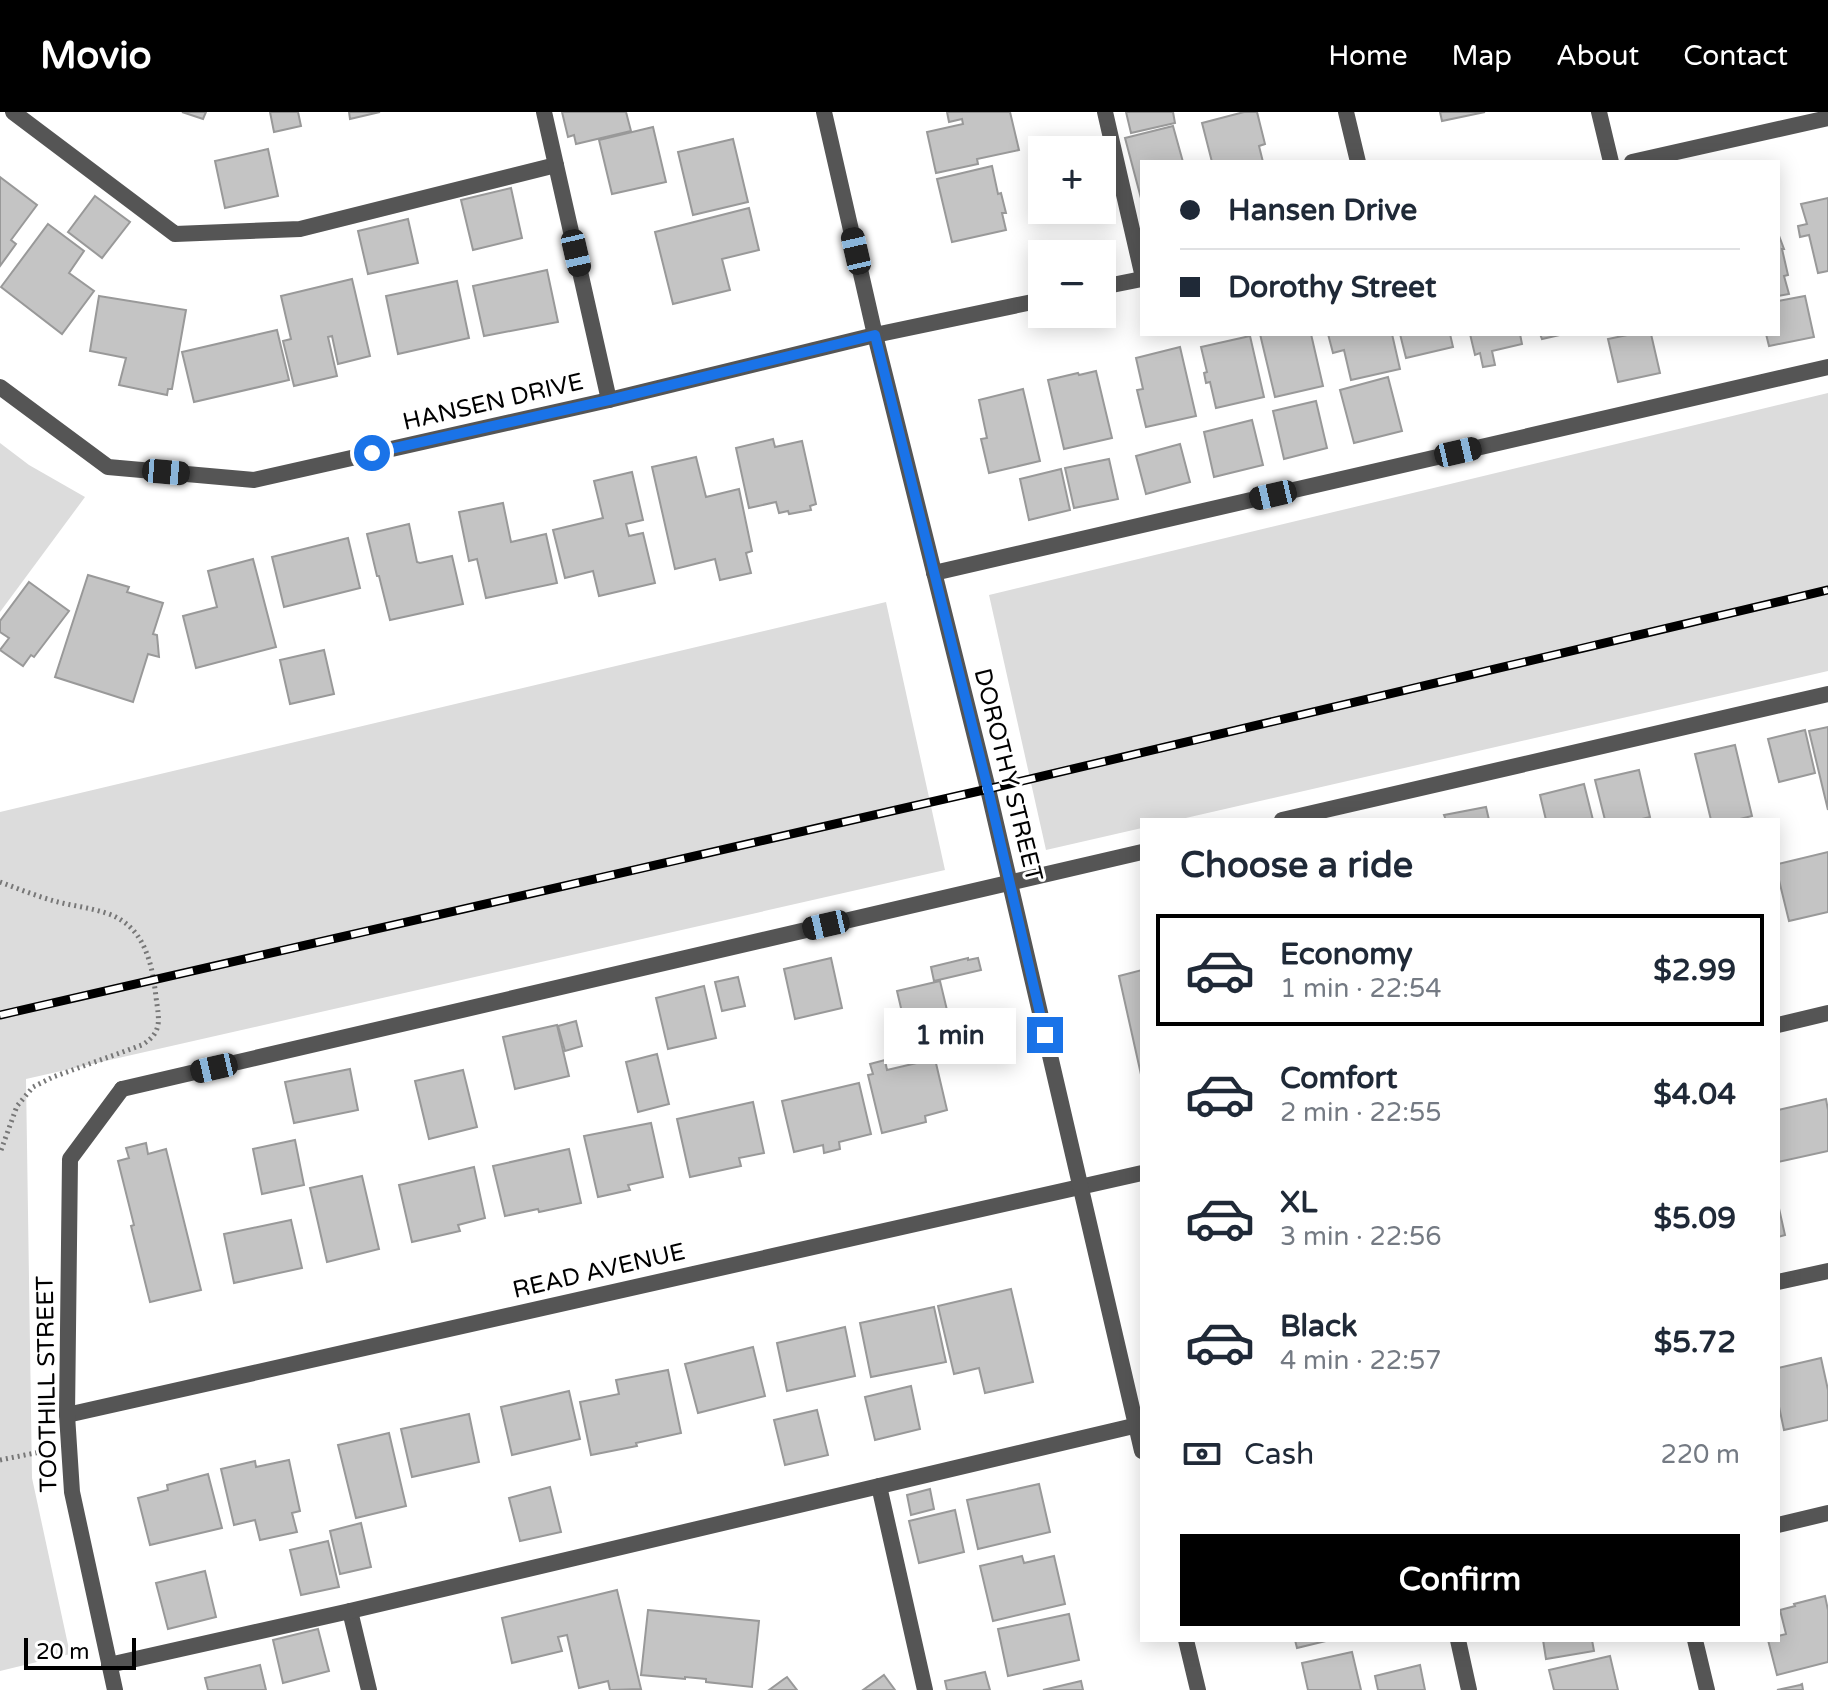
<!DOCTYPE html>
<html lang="en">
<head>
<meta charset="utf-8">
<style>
	:root { --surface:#fff; --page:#f2f2f3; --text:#1f2937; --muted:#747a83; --line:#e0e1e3; --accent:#000 }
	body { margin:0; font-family:"Varela Round",sans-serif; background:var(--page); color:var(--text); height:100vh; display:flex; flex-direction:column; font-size:30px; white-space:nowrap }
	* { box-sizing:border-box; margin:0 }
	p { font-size:26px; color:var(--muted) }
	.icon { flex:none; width:44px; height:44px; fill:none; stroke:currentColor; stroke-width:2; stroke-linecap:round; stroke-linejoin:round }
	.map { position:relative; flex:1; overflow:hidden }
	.sheet { position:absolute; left:1140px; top:706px; width:640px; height:824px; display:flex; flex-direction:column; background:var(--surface); border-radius:0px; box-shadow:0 4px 20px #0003 }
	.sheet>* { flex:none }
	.hud { position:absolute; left:1140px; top:48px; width:640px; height:176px; border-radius:0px; box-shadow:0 4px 20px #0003; display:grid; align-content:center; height:176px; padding:0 40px; background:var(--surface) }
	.controls { position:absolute; left:1028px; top:24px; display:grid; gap:16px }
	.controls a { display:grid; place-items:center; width:88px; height:88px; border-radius:0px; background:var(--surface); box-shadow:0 4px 20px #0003; font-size:40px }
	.scale { position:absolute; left:24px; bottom:20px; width:112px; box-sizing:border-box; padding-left:8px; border:4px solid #000; border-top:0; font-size:22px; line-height:28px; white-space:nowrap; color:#000; -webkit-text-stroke:6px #fff; paint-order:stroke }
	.end { position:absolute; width:36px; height:36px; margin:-18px; border:10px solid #1a73e8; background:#fff; box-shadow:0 0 0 4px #fff }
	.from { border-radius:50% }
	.bubble { position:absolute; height:56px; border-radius:0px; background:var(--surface); box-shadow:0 4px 20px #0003; font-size:26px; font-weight:700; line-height:56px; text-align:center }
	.car { position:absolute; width:24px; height:48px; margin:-24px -12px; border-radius:10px; box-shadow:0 0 6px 2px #0007; background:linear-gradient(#222 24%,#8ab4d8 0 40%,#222 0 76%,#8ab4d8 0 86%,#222 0) }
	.hud b { display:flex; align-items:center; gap:28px; height:76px; font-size:30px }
	.hud b+b { border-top:2px solid var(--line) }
	.hud i { width:20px; height:20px; background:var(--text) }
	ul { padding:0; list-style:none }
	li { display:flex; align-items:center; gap:24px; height:112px; margin:0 16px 12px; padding:0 24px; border:4px solid transparent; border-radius:0px }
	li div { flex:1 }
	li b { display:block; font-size:30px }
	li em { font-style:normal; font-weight:700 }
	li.current { border-color:var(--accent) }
	li>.icon { width:72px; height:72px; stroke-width:1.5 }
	h2 { padding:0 40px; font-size:36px; line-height:96px }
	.pay { display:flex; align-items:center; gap:20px; height:88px; padding:0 40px; font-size:30px }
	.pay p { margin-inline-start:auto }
	.button { display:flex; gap:16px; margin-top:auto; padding:16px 40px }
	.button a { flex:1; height:92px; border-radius:0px; background:var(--accent); color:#fff; font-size:32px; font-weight:700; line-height:92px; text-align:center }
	header { display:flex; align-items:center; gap:48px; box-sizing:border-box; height:112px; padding:0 40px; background:var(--accent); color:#fff }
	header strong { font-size:38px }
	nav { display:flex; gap:44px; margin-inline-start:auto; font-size:28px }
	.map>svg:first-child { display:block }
	.green { fill:#dcdcdc }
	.building { fill:#c4c4c4; stroke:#999; stroke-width:2 }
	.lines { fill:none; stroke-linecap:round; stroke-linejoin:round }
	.path { stroke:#777; stroke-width:5; stroke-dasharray:2 4; stroke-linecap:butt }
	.service { stroke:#555; stroke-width:16 }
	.minor { stroke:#555; stroke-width:16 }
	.tertiary { stroke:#555; stroke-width:16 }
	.rail-casing { stroke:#000; stroke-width:9 }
	.rail { stroke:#fff; stroke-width:6; stroke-dasharray:18; stroke-linecap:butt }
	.route { stroke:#1a73e8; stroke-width:10 }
	.labels { text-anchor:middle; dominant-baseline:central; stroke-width:6; stroke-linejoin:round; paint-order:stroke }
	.street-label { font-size:24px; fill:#000; stroke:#fff }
</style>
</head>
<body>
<header>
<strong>Movio</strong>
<nav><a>Home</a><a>Map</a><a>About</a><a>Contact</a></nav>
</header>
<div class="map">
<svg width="1828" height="1578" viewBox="0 0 1828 1578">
	<rect width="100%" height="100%" fill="#fff"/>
	<g class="green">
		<polygon points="1828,281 1828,559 1177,708 1142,708 1142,716 1046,738 989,483"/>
		<polygon points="0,331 29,353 85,385 0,500"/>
		<polygon points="886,490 945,758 26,967 32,1366 70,1542 0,1559 0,700"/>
	</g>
	<g class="building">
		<polygon points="182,0 206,0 203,7"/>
		<polygon points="270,0 298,0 301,14 274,20"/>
		<polygon points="349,0 380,0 350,7"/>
		<polygon points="562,0 626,0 631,19 576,32 574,23 568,25"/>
		<polygon points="947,0 1010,0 1019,38 977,47 978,52 936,61 927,20 963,12 962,7 949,10"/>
		<polygon points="1126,0 1173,0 1175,11 1131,21"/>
		<polygon points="1244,0 1257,0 1265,32 1259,34 1263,50 1212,50 1202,11"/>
		<polygon points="1440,0 1485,0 1442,9"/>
		<polygon points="1173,14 1183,50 1142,50 1142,90 1125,26"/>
		<polygon points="653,15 666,70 612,82 599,28"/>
		<polygon points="733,27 748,90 693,103 678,40"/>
		<polygon points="268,37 278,84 225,96 215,49"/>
		<polygon points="992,54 998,82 1001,81 1006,101 1002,101 1006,118 952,130 937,67"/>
		<polygon points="0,65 37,93 11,128 16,132 0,154"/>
		<polygon points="511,76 522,126 473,138 461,88"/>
		<polygon points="95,84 130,110 102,146 68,120"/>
		<polygon points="1828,86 1828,159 1818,161 1809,123 1800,125 1798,114 1807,112 1801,92"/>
		<polygon points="749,96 759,138 722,147 730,178 673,192 655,120"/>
		<polygon points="1057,98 1085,98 1059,104"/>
		<polygon points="408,107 418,151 368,162 358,119"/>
		<polygon points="48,112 84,139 69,161 94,179 62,222 1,175"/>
		<polygon points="1778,121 1784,137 1782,137 1788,163 1784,164 1789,182 1778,184"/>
		<polygon points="547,158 558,210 484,224 473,174"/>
		<polygon points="352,167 370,244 338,252 332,224 328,225 337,264 294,274 283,229 291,227 281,184"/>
		<polygon points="457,169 469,226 398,242 386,184"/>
		<polygon points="99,184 186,198 172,277 168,277 167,283 119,273 126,246 90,239"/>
		<polygon points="1805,184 1814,225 1769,234 1766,222 1778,222 1778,189"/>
		<polygon points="277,218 289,268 194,290 182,240"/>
		<polygon points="1260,222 1311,222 1323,274 1275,285"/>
		<polygon points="1328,222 1392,222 1400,257 1351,268 1344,238 1333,241"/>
		<polygon points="1400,222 1450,222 1453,235 1406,246"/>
		<polygon points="1470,222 1520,222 1522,232 1492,239 1495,253 1483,255 1480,241 1475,243"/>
		<polygon points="1540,222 1564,222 1542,227"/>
		<polygon points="1632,222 1651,222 1660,261 1618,270 1608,227"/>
		<polygon points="1250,224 1264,285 1216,296 1210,270 1206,271 1204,261 1207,260 1201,235"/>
		<polygon points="1180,235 1196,304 1146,315 1137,278 1143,277 1136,246"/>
		<polygon points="1096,259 1112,326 1064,337 1048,268 1078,261 1079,263"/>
		<polygon points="1388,265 1402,319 1354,331 1340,278"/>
		<polygon points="1023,277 1040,349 989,361 981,327 987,326 979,288"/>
		<polygon points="1316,289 1327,336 1284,347 1273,299"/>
		<polygon points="1252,308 1263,353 1214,365 1204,320"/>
		<polygon points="773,327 775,335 802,329 816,392 810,394 811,398 789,402 788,399 779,401 776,390 749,396 736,336"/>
		<polygon points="1180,332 1190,370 1146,382 1136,344"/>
		<polygon points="696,345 706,385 739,377 752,439 746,441 751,461 720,468 715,447 675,457 652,355"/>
		<polygon points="1109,347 1118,387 1074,396 1065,356"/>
		<polygon points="1061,357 1070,398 1029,408 1020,367"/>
		<polygon points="632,360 643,408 626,412 629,424 643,421 655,471 599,484 593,459 565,466 553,418 603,406 594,369"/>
		<polygon points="503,391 511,430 546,422 557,471 486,486 477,447 469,449 459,400"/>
		<polygon points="409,412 417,450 420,451 452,444 463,492 390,508 379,464 377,464 367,422"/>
		<polygon points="348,426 360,476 284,495 272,445"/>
		<polygon points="253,447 276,535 196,556 183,504 217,495 208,459"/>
		<polygon points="88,463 129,475 127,480 163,491 153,522 157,523 159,545 148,542 133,590 55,565"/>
		<polygon points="29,470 69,499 34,545 31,543 23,554 0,538 9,526 0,520 0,509"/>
		<polygon points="324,538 334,582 290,592 280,548"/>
		<polygon points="1828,615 1828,698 1809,619"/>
		<polygon points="1805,618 1815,661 1779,670 1768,627"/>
		<polygon points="1735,633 1752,704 1736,708 1711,708 1695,642"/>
		<polygon points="1639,658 1650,705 1638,708 1605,708 1595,668"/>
		<polygon points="1584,672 1593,708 1546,708 1540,683"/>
		<polygon points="1486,695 1489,708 1446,708 1444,703"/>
		<polygon points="1828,740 1828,800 1789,809 1778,764 1778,752"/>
		<polygon points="831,846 842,896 795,907 784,857"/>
		<polygon points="968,846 968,848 978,846 981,858 934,869 931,855"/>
		<polygon points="1142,858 1142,967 1119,864"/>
		<polygon points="738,865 745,894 722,899 715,870"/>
		<polygon points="940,869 952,919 909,930 897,879"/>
		<polygon points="704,874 716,926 668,937 656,886"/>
		<polygon points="576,909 582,934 565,939 558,914"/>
		<polygon points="557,913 569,964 515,977 503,925"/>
		<polygon points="928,926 933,948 935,947 947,998 925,1004 926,1010 882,1021 868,963 873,962 870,952 885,948 887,958 921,950 917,933 924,932 923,927"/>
		<polygon points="657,942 669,992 638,1000 626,950"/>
		<polygon points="350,957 358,998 294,1011 285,970"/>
		<polygon points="463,958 477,1015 429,1027 415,969"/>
		<polygon points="859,971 871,1022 839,1030 840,1037 824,1041 823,1033 794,1040 782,989"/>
		<polygon points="1826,987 1828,998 1828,1039 1778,1050 1778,998"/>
		<polygon points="753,990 764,1041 739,1046 741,1054 690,1065 677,1007"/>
		<polygon points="651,1011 663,1065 628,1073 630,1078 598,1085 584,1024"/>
		<polygon points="295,1028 304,1073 262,1082 253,1037"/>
		<polygon points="146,1031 148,1042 166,1037 201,1178 150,1190 131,1114 134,1113 118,1049 129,1046 126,1036"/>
		<polygon points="569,1037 581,1091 539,1100 538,1097 505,1104 493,1054"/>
		<polygon points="474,1055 485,1106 458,1113 460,1119 412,1130 399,1073"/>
		<polygon points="362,1064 379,1137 327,1150 310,1076"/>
		<polygon points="1778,1092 1785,1123 1778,1125"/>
		<polygon points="291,1108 302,1156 234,1171 224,1122"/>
		<polygon points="1011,1177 1033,1270 985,1281 979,1256 954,1262 938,1194"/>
		<polygon points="934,1195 946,1250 871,1265 860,1211"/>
		<polygon points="845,1215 855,1264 787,1279 777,1231"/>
		<polygon points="753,1235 765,1284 698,1301 685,1252"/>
		<polygon points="1821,1246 1828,1278 1828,1308 1784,1318 1778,1290 1778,1256"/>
		<polygon points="668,1258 681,1321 636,1331 637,1334 591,1343 580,1290 619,1282 616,1268"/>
		<polygon points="911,1274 920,1317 875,1328 865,1285"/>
		<polygon points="569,1279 580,1327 512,1343 501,1295"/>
		<polygon points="817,1298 828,1343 785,1353 774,1308"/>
		<polygon points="469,1302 479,1350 412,1365 401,1317"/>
		<polygon points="389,1321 406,1394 356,1406 338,1333"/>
		<polygon points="289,1348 300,1399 292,1401 297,1420 260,1428 255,1408 234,1413 221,1357 255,1349 256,1355"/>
		<polygon points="208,1362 222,1416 150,1433 138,1386 168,1378 167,1373"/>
		<polygon points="1039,1372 1050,1420 978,1437 967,1388"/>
		<polygon points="550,1375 561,1420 520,1429 509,1386"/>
		<polygon points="930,1377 934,1397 911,1403 907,1383"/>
		<polygon points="955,1398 964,1440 919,1451 909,1409"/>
		<polygon points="361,1411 371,1455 340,1462 330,1419"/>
		<polygon points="328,1429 339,1475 301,1483 290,1438"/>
		<polygon points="1022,1444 1024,1451 1054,1444 1065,1492 993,1509 980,1454"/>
		<polygon points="205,1459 216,1505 168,1517 156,1471"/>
		<polygon points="617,1478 641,1577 610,1578 608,1569 579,1576 567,1523 558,1525 562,1539 512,1551 502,1506"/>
		<polygon points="1825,1484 1828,1498 1828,1550 1777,1563 1768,1528 1778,1528 1778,1524 1786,1522 1780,1498 1795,1494 1794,1492"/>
		<polygon points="648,1498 759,1509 752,1575 706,1570 706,1567 685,1565 685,1567 641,1563"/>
		<polygon points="1069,1502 1079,1548 1008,1564 998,1517"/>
		<polygon points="318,1517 329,1559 283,1571 273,1528"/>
		<polygon points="1295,1528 1330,1528 1297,1536"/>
		<polygon points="1543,1528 1592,1528 1594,1539 1546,1547"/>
		<polygon points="1352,1540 1361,1578 1308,1578 1302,1551"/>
		<polygon points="1610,1544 1618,1578 1554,1578 1549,1558"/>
		<polygon points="260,1553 266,1578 208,1578 205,1566"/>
		<polygon points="1420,1553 1425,1578 1378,1578 1375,1564"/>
		<polygon points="985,1560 990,1578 947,1578 945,1569"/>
		<polygon points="884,1563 895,1578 863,1578"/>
		<polygon points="787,1565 797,1578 769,1578 784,1567"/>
		<polygon points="1081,1569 1083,1578 1043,1578"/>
		<polygon points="1802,1572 1803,1578 1777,1578 1800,1573"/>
	</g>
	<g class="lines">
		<g class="path">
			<path d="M0,770c19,7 39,15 58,20 16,4 33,6 48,11 38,12 46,49 50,84 3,23 7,35 -14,48l-89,32 -20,10 -16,19 -17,47"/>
			<polyline points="0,1348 45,1339"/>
		</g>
		<g class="service">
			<polyline points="13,0 175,122 300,117 556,53"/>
			<polyline points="544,0 609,288"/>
			<polyline points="1105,0 1142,161"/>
			<polyline points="1599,0 1611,50"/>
			<polyline points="934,461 1828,255"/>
			<polyline points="1282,708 1828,582"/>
			<polyline points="122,977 1142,740"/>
			<polyline points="1778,1170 1828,1159"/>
			<polyline points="879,1374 925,1578"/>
			<polyline points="350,1499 369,1578"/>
			<polyline points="1458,1528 1469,1578"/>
			<polyline points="109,1553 350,1499 1142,1312"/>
		</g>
		<g class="minor">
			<polyline points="1346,0 1358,50"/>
			<polyline points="1632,50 1828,6"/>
			<polyline points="1102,175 1142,167"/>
			<polyline points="0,275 108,355 254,368 609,288 875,223 1042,188"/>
			<polyline points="1778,913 1828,901"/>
			<polyline points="67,1303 1142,1061"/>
			<polyline points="1778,1413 1828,1401"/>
			<polyline points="1695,1528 1707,1578"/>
			<polyline points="115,1578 72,1380 67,1303 70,1047 122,977"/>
		</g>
		<g class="tertiary">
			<polyline points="824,0 875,223 988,677 1142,1339"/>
			<polyline points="1186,1528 1198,1578"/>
		</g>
		<g class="rail-casing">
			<polyline id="rail" points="0,903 988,677 1828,478"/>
		</g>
		<use href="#rail" class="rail"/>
	</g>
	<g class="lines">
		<polyline class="route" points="372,341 609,288 875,223 988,677 1045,923"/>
	</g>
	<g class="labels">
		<g class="street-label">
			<text transform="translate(493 290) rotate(-13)">HANSEN DRIVE</text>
			<text transform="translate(1008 663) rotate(76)">DOROTHY STREET</text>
			<text transform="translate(599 1159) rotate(-13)">READ AVENUE</text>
			<text transform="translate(47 1272) rotate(-91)">TOOTHILL STREET</text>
		</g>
	</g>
</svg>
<div class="controls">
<a>+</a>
<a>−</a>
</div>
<div class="scale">20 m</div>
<i class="end from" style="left:372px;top:341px"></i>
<i class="end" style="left:1045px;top:923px"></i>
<div class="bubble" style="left:884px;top:896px;width:132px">1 min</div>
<i class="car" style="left:856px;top:139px;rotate:347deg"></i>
<i class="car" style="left:576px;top:141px;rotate:167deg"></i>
<i class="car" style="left:1458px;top:340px;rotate:77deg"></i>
<i class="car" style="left:166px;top:360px;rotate:95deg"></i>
<i class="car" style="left:1273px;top:383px;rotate:257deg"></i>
<i class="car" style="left:826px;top:813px;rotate:257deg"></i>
<i class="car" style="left:214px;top:956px;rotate:257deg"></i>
<div class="hud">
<b><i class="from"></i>Hansen Drive</b>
<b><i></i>Dorothy Street</b>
</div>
<section class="sheet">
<h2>Choose a ride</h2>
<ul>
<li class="current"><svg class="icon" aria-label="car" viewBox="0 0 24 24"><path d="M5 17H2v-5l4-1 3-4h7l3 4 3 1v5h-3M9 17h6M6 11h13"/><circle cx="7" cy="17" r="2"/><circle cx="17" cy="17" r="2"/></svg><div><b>Economy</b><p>1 min · 22:54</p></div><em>$2.99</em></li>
<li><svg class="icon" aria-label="car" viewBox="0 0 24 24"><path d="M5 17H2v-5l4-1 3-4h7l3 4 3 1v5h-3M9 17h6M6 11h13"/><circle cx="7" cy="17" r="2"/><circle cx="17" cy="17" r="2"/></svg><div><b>Comfort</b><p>2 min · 22:55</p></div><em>$4.04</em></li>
<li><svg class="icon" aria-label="car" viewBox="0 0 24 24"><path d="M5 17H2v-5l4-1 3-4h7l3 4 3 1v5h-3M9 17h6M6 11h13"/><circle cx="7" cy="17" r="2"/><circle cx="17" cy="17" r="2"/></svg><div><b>XL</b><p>3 min · 22:56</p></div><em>$5.09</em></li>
<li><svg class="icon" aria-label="car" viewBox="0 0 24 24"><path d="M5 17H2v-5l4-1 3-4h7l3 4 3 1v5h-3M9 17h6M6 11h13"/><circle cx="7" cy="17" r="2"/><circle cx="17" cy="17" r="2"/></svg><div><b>Black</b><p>4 min · 22:57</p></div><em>$5.72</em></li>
</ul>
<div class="pay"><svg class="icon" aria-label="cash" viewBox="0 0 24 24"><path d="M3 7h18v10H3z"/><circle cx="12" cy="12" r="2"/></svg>Cash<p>220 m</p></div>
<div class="button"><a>Confirm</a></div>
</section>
</div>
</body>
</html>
